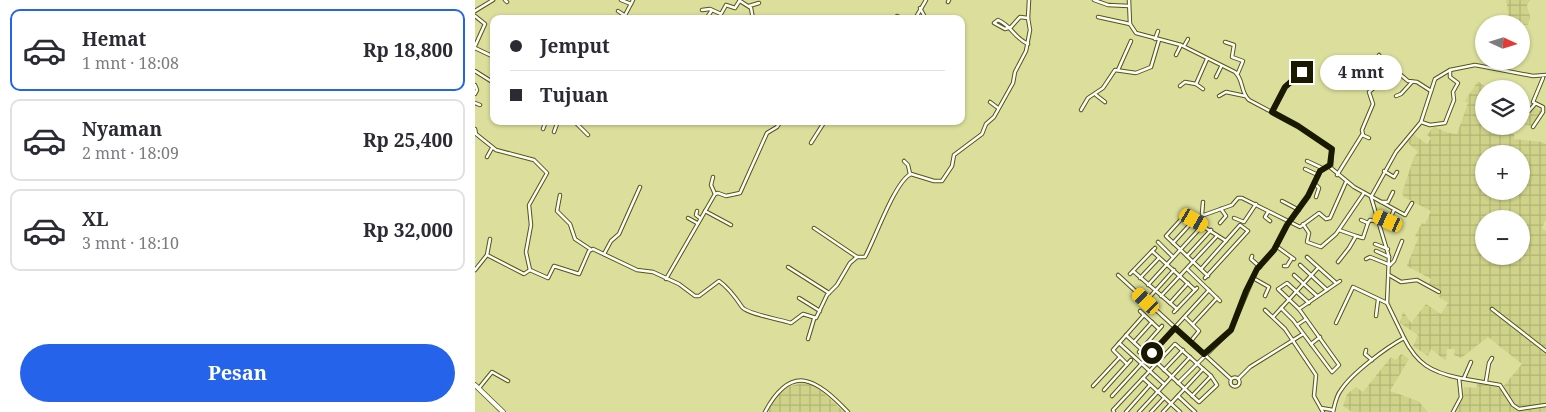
<!DOCTYPE html>
<html lang="id">
<head>
<meta charset="utf-8">
<style>
	:root { --surface:#fff; --page:#f2f2f3; --text:#2b2b33; --muted:#7c7c81; --line:#e1e1e2; --accent:#2563eb }
	body { margin:0; font-family:"Noto Serif",serif; background:var(--page); color:var(--text); height:100vh; display:flex; flex-direction:column; font-size:19px; white-space:nowrap }
	* { box-sizing:border-box; margin:0 }
	p { font-size:16px; color:var(--muted) }
	.icon { flex:none; width:28px; height:28px; fill:none; stroke:currentColor; stroke-width:2; stroke-linecap:round; stroke-linejoin:round }
	.map { position:relative; flex:1; overflow:hidden }
	.side { display:flex; flex-direction:column; background:var(--surface); width:475px }
	.side>* { flex:none }
	.top-card { position:absolute; left:15px; top:15px; width:475px; height:110px; border-radius:10px; box-shadow:0 1px 4px #0004; display:grid; align-content:center; height:110px; padding:0 20px; background:var(--surface) }
	.needle { width:32px; rotate:94deg }
	.buttons { position:absolute; left:1000px; top:15px; display:grid; gap:10px }
	.buttons a { display:grid; place-items:center; width:55px; height:55px; border-radius:50%; background:var(--surface); box-shadow:0 1px 4px #0004; font-size:25px }
	.end { position:absolute; width:22px; height:22px; margin:-11px; border:6px solid #191901; background:#fff; box-shadow:0 0 0 2px #fff }
	.from { border-radius:50% }
	.bubble { position:absolute; height:35px; border-radius:18px; background:var(--surface); box-shadow:0 1px 4px #0004; font-size:16px; font-weight:700; line-height:35px; text-align:center }
	.car { position:absolute; width:15px; height:30px; margin:-15px -8px; border-radius:6px; box-shadow:0 0 4px 1px #0007; background:linear-gradient(#f5c518 24%,#345 0 40%,#f5c518 0 76%,#345 0 86%,#f5c518 0) }
	.top-card b { display:flex; align-items:center; gap:18px; height:48px; font-size:19px }
	.top-card b+b { border-top:1px solid var(--line) }
	.top-card i { width:12px; height:12px; background:var(--text) }
	ul { padding:9px 0 0; list-style:none }
	li { display:flex; align-items:center; gap:15px; height:82px; margin:0 10px 8px; padding:0 10px; border:2px solid var(--line); border-radius:10px }
	li div { flex:1 }
	li b { display:block; font-size:19px }
	li em { font-style:normal; font-weight:700 }
	li.on { border-color:var(--accent) }
	li>.icon { width:45px; height:45px; stroke-width:1.5 }
	.cta { display:flex; gap:10px; margin-top:auto; padding:10px 20px }
	.cta a { flex:1; height:58px; border-radius:30px; background:var(--accent); color:#fff; font-size:20px; font-weight:700; line-height:58px; text-align:center }
	main { display:flex; flex:1; min-height:0 }
	.map>svg:first-child { display:block }
	.industrial { fill:url(#industrial-grid); fill-rule:evenodd }
	.lines { fill:none; stroke-linecap:round; stroke-linejoin:round }
	.street-casing { stroke:#545611; stroke-width:4.5 }
	.secondary-casing { stroke:#545611; stroke-width:5.5 }
	.street { stroke:#fff; stroke-width:2.5 }
	.secondary { stroke:#fff; stroke-width:4 }
	.route { stroke:#191901; stroke-width:6 }
</style>
</head>
<body>
<main>
<section class="side">
<ul>
<li class="on"><svg class="icon" aria-label="car" viewBox="0 0 24 24"><path d="M5 17H2v-5l4-1 3-4h7l3 4 3 1v5h-3M9 17h6M6 11h13"/><circle cx="7" cy="17" r="2"/><circle cx="17" cy="17" r="2"/></svg><div><b>Hemat</b><p>1 mnt · 18:08</p></div><em>Rp 18,800</em></li>
<li><svg class="icon" aria-label="car" viewBox="0 0 24 24"><path d="M5 17H2v-5l4-1 3-4h7l3 4 3 1v5h-3M9 17h6M6 11h13"/><circle cx="7" cy="17" r="2"/><circle cx="17" cy="17" r="2"/></svg><div><b>Nyaman</b><p>2 mnt · 18:09</p></div><em>Rp 25,400</em></li>
<li><svg class="icon" aria-label="car" viewBox="0 0 24 24"><path d="M5 17H2v-5l4-1 3-4h7l3 4 3 1v5h-3M9 17h6M6 11h13"/><circle cx="7" cy="17" r="2"/><circle cx="17" cy="17" r="2"/></svg><div><b>XL</b><p>3 mnt · 18:10</p></div><em>Rp 32,000</em></li>
</ul>
<div class="cta"><a>Pesan</a></div>
</section>
<div class="map">
<svg width="1071" height="412" viewBox="0 0 1071 412">
	<defs>
		<pattern id="industrial-grid" width="8" height="8" patternUnits="userSpaceOnUse" patternTransform="scale(1.25)"><rect width="8" height="8" fill="#cfd389"/><path d="M0 4h8M4 0v8" fill="none" stroke="#b1b574"/></pattern>
	</defs>
	<rect width="100%" height="100%" fill="#dbdf9b"/>
	<g class="industrial">
		<polygon points="1031,0 1055,0 1052,5 1055,17 1053,25 1035,24"/>
		<path d="M1003,81l9,8h-3v37h30v13l28,3 4,2v75l-4,9 4,3v181h-90l7,-14 1,-11 12,1 2,-6 17,2 7,4 20,-24 -34,-27 -27,21 -7,-3 1,-6h-8l-1,12 -15,-12 -3,7 -15,-10 5,-11 -18,-12 3,-12 8,12 15,-19 15,10 7,-11 -9,-6 3,-6 -13,-7 2,-5 -24,-13 11,-28 -3,-2 7,-13 3,1 6,-13 -27,-14 -2,-4 12,-36 4,-5 -11,-10 7,-7 13,9 4,-6 -4,-3 7,-9 11,6 12,2 11,-31 -3,-2zM1009,154h37v37h-37zM1009,219h37v37h-37z"/>
		<polygon points="1060,107 1067,112 1057,126 1046,124 1046,118 1052,119"/>
		<polygon points="926,354 934,359 915,391 943,401 953,412 877,412 868,406 872,394 881,387 888,392 916,357 921,360"/>
		<polygon points="327,383 336,384 345,390 369,412 293,412 302,396 309,388"/>
	</g>
	<g class="lines">
		<g class="street-casing">
			<g id="street">
				<polyline points="30,0 32,2"/>
				<polyline points="146,0 156,4"/>
				<polyline points="619,0 633,5 654,6"/>
				<path d="M654,0l1,24 6,9 45,12 54,27c9,8 5,20 14,28l49,26 34,23 -1,19 23,19 51,28 7,-12"/>
				<polyline points="265,1 276,8 278,19"/>
				<polyline points="473,2 474,0"/>
				<polyline points="274,6 284,3"/>
				<polyline points="445,8 451,19"/>
				<polyline points="227,10 235,9 246,14 251,5 260,8 265,0"/>
				<polyline points="0,11 18,0"/>
				<polyline points="143,11 149,15"/>
				<polyline points="0,16 10,24 0,46"/>
				<polyline points="623,17 655,24"/>
				<polyline points="148,19 158,0"/>
				<polyline points="231,19 237,10"/>
				<polyline points="420,19 422,16 428,19"/>
				<polyline points="440,19 451,0"/>
				<path d="M536,27l-6,2 -11,-6 4,-3c14,6 15,17 30,24"/>
				<polyline points="536,27 545,17 553,18"/>
				<polyline points="680,39 683,31"/>
				<polyline points="750,42 759,45 757,57 768,61 763,73"/>
				<polyline points="709,46 713,39"/>
				<polyline points="0,48 19,57"/>
				<polyline points="701,55 706,45"/>
				<polyline points="906,67 918,80 924,74"/>
				<polyline points="643,70 656,41"/>
				<polyline points="920,70 933,81 942,82 956,91"/>
				<polyline points="0,71 19,83"/>
				<polyline points="898,72 909,62 904,55"/>
				<polyline points="741,77 746,67"/>
				<polyline points="0,85 2,90 0,94"/>
				<polyline points="705,86 710,82 721,84"/>
				<polyline points="728,89 721,84 732,59"/>
				<polyline points="621,95 630,102"/>
				<polyline points="744,96 751,92 770,96"/>
				<polyline points="921,96 926,94 937,82"/>
				<polyline points="515,102 523,108"/>
				<polyline points="0,103 5,105"/>
				<polyline points="1046,107 1054,111 1060,104"/>
				<polyline points="606,110 613,98 628,88 640,70 661,73 676,67 684,40"/>
				<polyline points="797,112 810,87 826,73 831,63"/>
				<polyline points="99,121 113,135"/>
				<polyline points="946,122 955,125 970,123 979,100 978,92 983,83 975,77 975,70"/>
				<polyline points="1058,127 1068,112 1068,107 1058,102 1068,78"/>
				<polyline points="0,129 1,134 21,150 59,160 72,173 54,205 56,225 51,252 55,270"/>
				<polyline points="68,129 71,121"/>
				<polyline points="79,132 83,121"/>
				<polyline points="888,135 887,130 898,104 894,92 914,75"/>
				<polyline points="336,143 350,121"/>
				<polyline points="12,157 17,148"/>
				<polyline points="429,161 433,165 435,174"/>
				<polyline points="832,161 847,168"/>
				<polyline points="830,169 843,175"/>
				<polyline points="909,171 919,177 922,172"/>
				<polyline points="862,175 887,135 894,138"/>
				<polyline points="238,177 236,185 240,194"/>
				<polyline points="839,183 844,188 841,197"/>
				<polyline points="85,195 82,211 95,224 100,239 115,249"/>
				<polyline points="807,201 824,210"/>
				<polyline points="728,202 727,214 729,215 757,205 763,198 767,198 825,227 844,213 851,219 855,218 871,182"/>
				<polyline points="906,202 913,202 918,192"/>
				<polyline points="222,211 221,215 225,218"/>
				<polyline points="230,211 256,225"/>
				<polyline points="793,212 790,217 795,221"/>
				<polyline points="902,216 914,221 919,210"/>
				<polyline points="213,218 222,223"/>
				<polyline points="759,218 769,222 781,204"/>
				<polyline points="886,220 893,223 895,220 904,222"/>
				<polyline points="745,223 751,216 746,209"/>
				<polyline points="828,224 834,233 832,242 846,247 861,234 889,193"/>
				<polyline points="339,228 382,257"/>
				<polyline points="864,230 881,236"/>
				<polyline points="683,242 698,257"/>
				<polyline points="698,243 719,220"/>
				<polyline points="900,244 913,249"/>
				<polyline points="801,246 819,259"/>
				<polyline points="677,251 720,290"/>
				<polyline points="901,251 914,257"/>
				<polyline points="129,254 136,241 144,234 165,187"/>
				<polyline points="12,255 15,239"/>
				<polyline points="712,256 736,230"/>
				<polyline points="777,256 776,259 785,267"/>
				<polyline points="832,257 861,283"/>
				<polyline points="891,259 895,257 915,265"/>
				<polyline points="863,262 874,248 881,236 888,238 893,223"/>
				<polyline points="825,265 852,290"/>
				<polyline points="915,265 919,261 927,241"/>
				<polyline points="809,266 812,266 817,258"/>
				<polyline points="313,267 354,293"/>
				<polyline points="712,269 745,301"/>
				<polyline points="726,269 765,225 773,231 730,278"/>
				<path d="M0,270l12,-15 37,19 6,-4 18,8 6,-12 25,8 10,-23 4,-2 44,21 16,2 26,12 16,12h4l20,-15c10,7 17,17 23,26 5,7 40,13 49,16l12,-9 13,4 11,-23 10,-10 13,-22 7,-6h8c10,-18 30,-76 46,-83l23,7h8l10,-15 2,-11 28,-21 4,-10 8,-7 19,-34 2,-11 11,-21 4,-21 -2,-12 1,-18"/>
				<polyline points="658,271 702,309"/>
				<polyline points="655,274 680,248"/>
				<polyline points="643,275 756,379"/>
				<polyline points="819,275 842,296"/>
				<polyline points="914,275 926,282 942,280 964,292"/>
				<polyline points="733,276 691,236 710,215 751,241"/>
				<polyline points="665,278 684,258"/>
				<polyline points="778,278 794,287 790,296"/>
				<polyline points="191,279 240,194 243,193 251,196 265,193 292,133 302,127 306,121"/>
				<polyline points="673,285 728,225"/>
				<polyline points="686,296 742,236"/>
				<polyline points="324,298 345,311"/>
				<polyline points="671,301 699,270"/>
				<polyline points="695,303 713,283"/>
				<polyline points="806,308 818,320 857,372 864,365 824,309 803,289 812,283 834,303"/>
				<polyline points="824,309 865,281"/>
				<polyline points="1017,309 1071,351"/>
				<polyline points="790,310 810,329 841,375 839,396 848,412"/>
				<polyline points="665,311 684,329"/>
				<polyline points="699,312 722,288"/>
				<polyline points="901,316 903,300"/>
				<polyline points="710,317 724,331 716,341"/>
				<polyline points="798,317 843,268"/>
				<polyline points="861,323 878,287 912,303"/>
				<polyline points="718,324 742,298"/>
				<polyline points="822,325 831,319"/>
				<polyline points="651,335 666,349"/>
				<path d="M929,338c13,26 27,34 55,40l2,19 -8,15"/>
				<polyline points="333,339 339,319"/>
				<polyline points="659,342 677,322"/>
				<polyline points="644,343 689,384"/>
				<polyline points="836,344 845,337"/>
				<polyline points="891,350 890,354 897,360"/>
				<polyline points="664,352 687,326"/>
				<polyline points="652,364 638,350 669,315"/>
				<polyline points="689,370 708,350"/>
				<circle cx="760" cy="382" r="4.5"/>
				<polyline points="668,378 705,412"/>
				<polyline points="984,378 1025,385 1038,405 1044,409 1071,405"/>
				<polyline points="989,378 996,362"/>
				<polyline points="763,379 775,367 828,334"/>
				<polyline points="1011,381 1014,363 1017,358"/>
				<polyline points="703,383 756,330 782,269 799,250 812,225 833,196 845,171 855,165"/>
				<polyline points="618,386 645,357"/>
				<polyline points="4,388 17,372 33,381"/>
				<polyline points="629,390 656,360"/>
				<polyline points="637,396 734,290"/>
				<polyline points="703,396 720,412"/>
				<polyline points="717,396 736,376"/>
				<polyline points="846,408 858,410"/>
				<path d="M290,412c27,-50 51,-33 83,0"/>
				<polyline points="639,412 638,410 699,345 700,344 736,376 742,385 724,402 682,363"/>
				<polyline points="651,412 675,385"/>
				<polyline points="664,412 715,357"/>
				<polyline points="676,412 689,398"/>
				<polyline points="688,412 728,369"/>
				<path d="M858,412c2,-8 3,-16 8,-22 11,-17 46,-43 63,-52l-17,-35 2,-46 -18,-60 25,-45 25,-30 14,-43 15,-9 25,-5 58,11 13,-1"/>
			</g>
		</g>
		<g class="secondary-casing">
			<polyline id="secondary" points="0,385 28,412"/>
		</g>
		<use href="#street" class="street"/>
		<use href="#secondary" class="secondary"/>
	</g>
	<g class="lines">
		<polyline class="route" points="677,353 700,328 729,354 756,330 771,291 782,269 799,250 812,225 833,196 845,171 855,165 857,149 823,126 797,112 810,87 827,72"/>
	</g>
</svg>
<div class="buttons">
<a><svg class="needle" viewBox="-14 -14 28 28"><path d="M0-13l5 13h-10z" fill="#e53935"/><path d="M0 13l5-13h-10z" fill="#7c7c81"/></svg></a>
<a><svg class="icon" aria-label="layers" viewBox="0 0 24 24"><path d="M12 4l9 5-9 5-9-5zM3 14l9 5 9-5"/></svg></a>
<a>+</a>
<a>−</a>
</div>
<i class="end from" style="left:677px;top:353px"></i>
<i class="end" style="left:827px;top:72px"></i>
<div class="bubble" style="left:845px;top:55px;width:82px">4 mnt</div>
<i class="car" style="left:719px;top:220px;rotate:120deg"></i>
<i class="car" style="left:913px;top:221px;rotate:294deg"></i>
<i class="car" style="left:671px;top:301px;rotate:313deg"></i>
<div class="top-card">
<b><i class="from"></i>Jemput</b>
<b><i></i>Tujuan</b>
</div>
</div>
</main>
</body>
</html>
